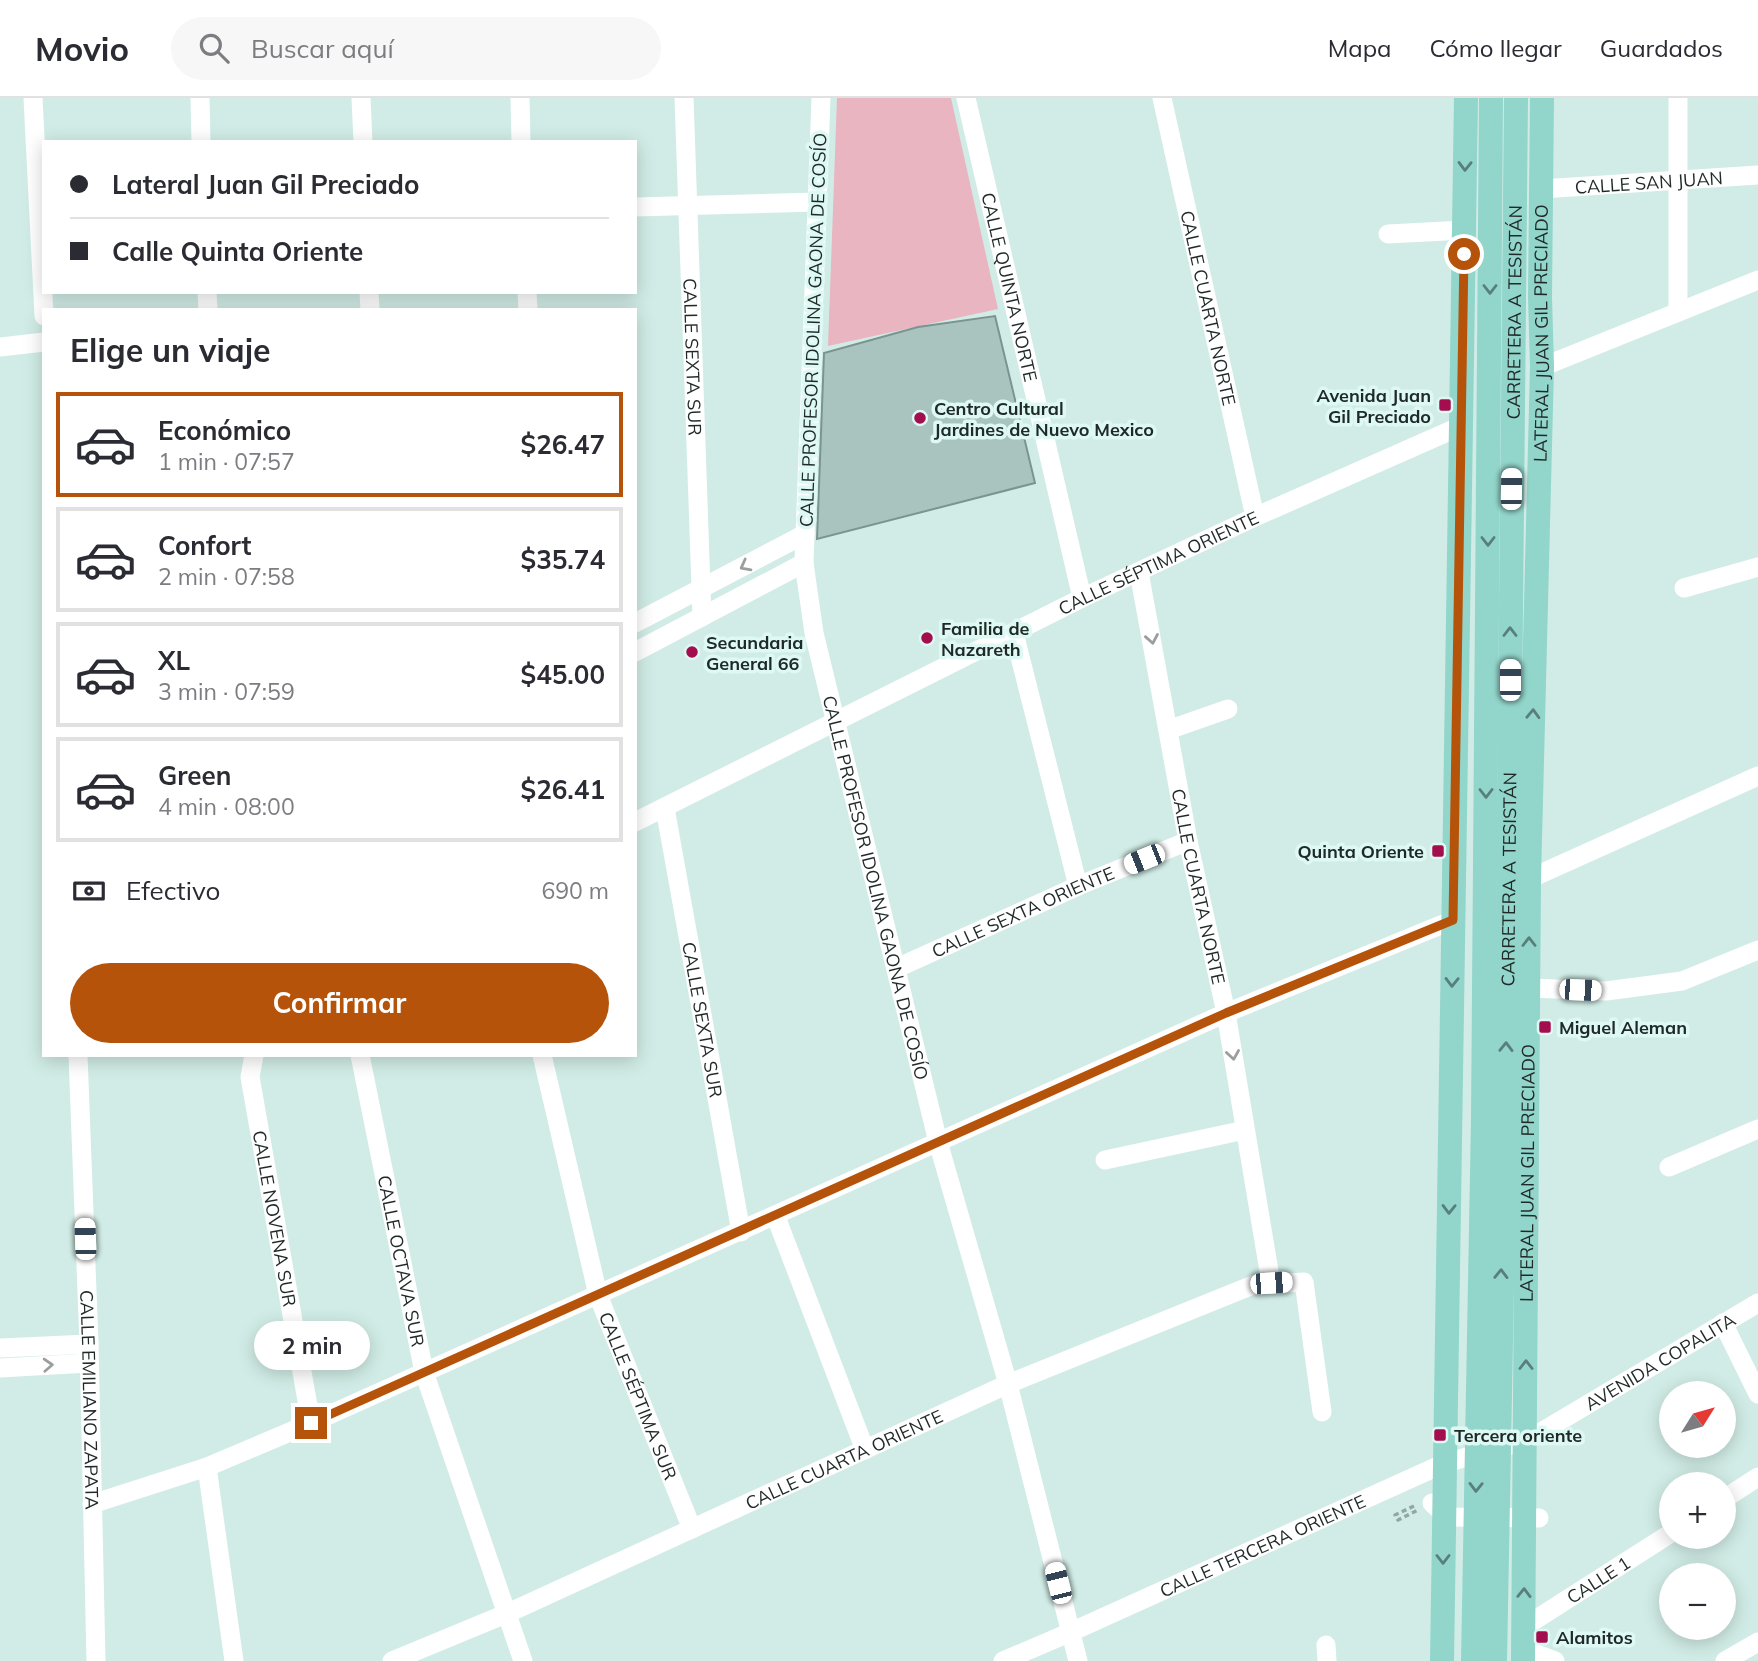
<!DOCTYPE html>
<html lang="es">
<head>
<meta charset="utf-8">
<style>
	:root { --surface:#fff; --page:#f7f7f7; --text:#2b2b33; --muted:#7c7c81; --line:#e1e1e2; --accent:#b45309 }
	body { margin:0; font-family:Mulish,sans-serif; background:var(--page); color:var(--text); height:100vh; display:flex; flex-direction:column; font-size:26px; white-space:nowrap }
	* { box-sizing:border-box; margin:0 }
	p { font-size:23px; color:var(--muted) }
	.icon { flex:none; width:38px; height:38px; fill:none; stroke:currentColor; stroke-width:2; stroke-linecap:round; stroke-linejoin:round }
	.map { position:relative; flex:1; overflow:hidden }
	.details { position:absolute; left:42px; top:210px; width:595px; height:749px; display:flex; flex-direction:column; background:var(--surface); border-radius:0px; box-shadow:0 4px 18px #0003 }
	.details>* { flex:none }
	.banner { position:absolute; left:42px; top:42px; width:595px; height:154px; border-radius:0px; box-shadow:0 4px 18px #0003; display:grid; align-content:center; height:154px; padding:0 28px; background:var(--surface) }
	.needle { width:46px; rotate:53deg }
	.fabs { position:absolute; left:1659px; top:1283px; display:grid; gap:14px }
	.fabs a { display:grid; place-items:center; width:77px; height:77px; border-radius:50%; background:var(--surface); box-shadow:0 4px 18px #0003; font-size:35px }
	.end { position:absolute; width:32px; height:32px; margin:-16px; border:9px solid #b45309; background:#fff; box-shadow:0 0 0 4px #fff }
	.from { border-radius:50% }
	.bubble { position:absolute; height:49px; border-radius:24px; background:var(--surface); box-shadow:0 4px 18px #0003; font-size:23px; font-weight:700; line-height:49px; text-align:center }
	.car { position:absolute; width:21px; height:42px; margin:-21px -10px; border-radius:9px; box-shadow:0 0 5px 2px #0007; background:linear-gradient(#fff 24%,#345 0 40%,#fff 0 76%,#345 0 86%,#fff 0) }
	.banner b { display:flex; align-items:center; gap:24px; height:66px; font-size:26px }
	.banner b+b { border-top:2px solid var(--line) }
	.banner i { width:18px; height:18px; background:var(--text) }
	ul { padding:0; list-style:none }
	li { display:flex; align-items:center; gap:21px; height:105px; margin:0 14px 10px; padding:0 14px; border:4px solid var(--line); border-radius:0px }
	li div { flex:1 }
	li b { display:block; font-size:26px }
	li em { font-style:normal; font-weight:700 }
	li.on { border-color:var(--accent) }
	li>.icon { width:63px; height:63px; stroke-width:1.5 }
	h2 { padding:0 28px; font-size:32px; line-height:84px }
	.pay { display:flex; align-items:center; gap:18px; height:77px; padding:0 28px; font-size:26px }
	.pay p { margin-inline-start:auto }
	.action { display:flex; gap:14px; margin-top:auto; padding:14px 28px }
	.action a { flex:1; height:80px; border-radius:42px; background:var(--accent); color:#fff; font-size:28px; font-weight:700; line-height:80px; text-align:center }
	header { display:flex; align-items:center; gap:42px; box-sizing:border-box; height:98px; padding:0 35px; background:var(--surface); border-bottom:2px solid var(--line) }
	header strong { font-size:33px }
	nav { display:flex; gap:38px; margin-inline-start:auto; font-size:24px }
	.search { width:490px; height:63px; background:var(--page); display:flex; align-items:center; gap:18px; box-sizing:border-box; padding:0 24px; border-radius:38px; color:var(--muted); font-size:26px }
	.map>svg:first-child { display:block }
	.green { fill:#e9b5c1 }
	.building { fill:#a9c3be; stroke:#7b948f; stroke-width:2 }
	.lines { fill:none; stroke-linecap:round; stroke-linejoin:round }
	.path { stroke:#92a7a2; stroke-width:3.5; stroke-dasharray:5 3.5; stroke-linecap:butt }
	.minor { stroke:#fff; stroke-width:19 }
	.major { stroke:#92d5cb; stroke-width:24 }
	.oneway { stroke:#587f79 }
	.oneway2 { stroke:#9a9f9e }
	.route { stroke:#b45309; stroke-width:9 }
	.poi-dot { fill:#a30e4e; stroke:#def9f4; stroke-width:2.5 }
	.labels { text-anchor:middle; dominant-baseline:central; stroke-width:7; stroke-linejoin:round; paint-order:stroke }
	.street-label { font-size:18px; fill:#1f2927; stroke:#def9f4 }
	.poi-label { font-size:18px; font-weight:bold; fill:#1f2927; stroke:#def9f4; text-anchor:start }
</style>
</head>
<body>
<header>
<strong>Movio</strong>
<div class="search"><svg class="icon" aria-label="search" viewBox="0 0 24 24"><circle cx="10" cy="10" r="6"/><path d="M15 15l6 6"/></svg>Buscar aquí</div>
<nav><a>Mapa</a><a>Cómo llegar</a><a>Guardados</a></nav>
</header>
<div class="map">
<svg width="1758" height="1563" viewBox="0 0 1758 1563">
	<rect width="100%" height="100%" fill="#d1ece6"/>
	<polygon class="green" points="837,0 951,0 998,211 828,248"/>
	<polygon class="building" points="995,218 1035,385 817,441 824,255 918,229"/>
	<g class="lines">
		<polyline class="path" points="1414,1408 1395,1417 1398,1422 1418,1412"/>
		<g class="minor">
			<polyline points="33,0 44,218"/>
			<polyline points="200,0 201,44"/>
			<polyline points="361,0 363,44"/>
			<polyline points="520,0 521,44"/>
			<path id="s1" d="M684,0l18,519"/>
			<path id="s2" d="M821,0l-17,465 10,70 124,509 70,242 70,277"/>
			<path id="s3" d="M966,0l116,500"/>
			<path id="s4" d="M1162,0l93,419"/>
			<polyline points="1678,0 1678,213"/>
			<path id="s5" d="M1541,91l217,-14"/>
			<polyline points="635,109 817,104"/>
			<polyline points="1388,136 1464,132"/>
			<polyline points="207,194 208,212"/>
			<polyline points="369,194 370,212"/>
			<polyline points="527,194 528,212"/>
			<polyline points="0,249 44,244"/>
			<polyline points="1542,269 1758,182"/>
			<path id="s6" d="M1139,474l49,269 38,172 45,270"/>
			<polyline points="1684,490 1758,469"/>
			<polyline points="635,525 805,436"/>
			<polyline points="1014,535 1078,788"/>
			<polyline points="635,554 804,465"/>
			<polyline points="1168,632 1228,611"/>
			<path id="s7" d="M665,710l76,424"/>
			<path id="s8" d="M635,724l447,-224 173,-81 206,-91"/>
			<polyline points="1529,781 1758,678"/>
			<path id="s9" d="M897,870l181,-82 110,-45"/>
			<polyline points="1530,890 1606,893 1682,883 1758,852"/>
			<path id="s10" d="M78,957l11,289 7,317"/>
			<path id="s11" d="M254,957l-4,22 61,346"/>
			<path id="s12" d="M360,957l64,317 99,289"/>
			<path id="s13" d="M542,957l56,240 94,234"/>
			<polyline points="1105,1062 1245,1032"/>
			<polyline points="1669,1069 1758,1031"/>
			<polyline points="776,1119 865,1352"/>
			<polyline points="1723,1225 1758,1296"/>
			<polyline points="0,1250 89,1246"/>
			<polyline points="0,1270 89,1265"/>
			<polyline points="207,1369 234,1563"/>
			<polyline points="1724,1401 1758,1379"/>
			<polyline points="1432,1405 1448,1419 1539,1420"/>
			<polyline points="92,1406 207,1369 311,1325 1226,915 1453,822"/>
			<path id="s14" d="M1524,1529l147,-94"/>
			<polyline points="1326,1547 1327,1563"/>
			<polyline points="1523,1551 1555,1563"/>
			<path id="s15" d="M392,1563l116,-48 500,-229 245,-99 51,-3 18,130"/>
			<path id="s16" d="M1003,1563l68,-29 374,-169 81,-22 232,-138"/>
			<polyline points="1725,1563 1758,1544"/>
		</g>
		<g class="major">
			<polyline points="1442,1563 1466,0"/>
			<polyline points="1473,1563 1483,1022 1491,0"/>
			<path id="s17" d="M1495,1563l12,-642 9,-921"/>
			<path id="s18" d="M1523,1563l6,-782 13,-512 -2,-70 2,-199"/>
		</g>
	</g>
	<defs><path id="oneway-chevron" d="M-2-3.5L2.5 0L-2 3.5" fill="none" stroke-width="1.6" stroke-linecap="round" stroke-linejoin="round" transform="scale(1.75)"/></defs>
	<g class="oneway">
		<use href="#oneway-chevron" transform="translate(1465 68) rotate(91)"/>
		<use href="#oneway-chevron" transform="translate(1490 191) rotate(90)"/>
		<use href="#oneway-chevron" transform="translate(1488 443) rotate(90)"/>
		<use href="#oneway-chevron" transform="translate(1510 534) rotate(-90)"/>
		<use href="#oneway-chevron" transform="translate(1533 616) rotate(-88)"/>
		<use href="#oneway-chevron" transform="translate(1486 695) rotate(90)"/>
		<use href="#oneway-chevron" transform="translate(1529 844) rotate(-90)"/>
		<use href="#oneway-chevron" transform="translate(1452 884) rotate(91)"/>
		<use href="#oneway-chevron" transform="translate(1506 949) rotate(-89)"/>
		<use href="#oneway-chevron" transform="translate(1449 1111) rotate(91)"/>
		<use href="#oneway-chevron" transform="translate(1501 1176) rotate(-89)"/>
		<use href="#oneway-chevron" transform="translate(1526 1267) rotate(-90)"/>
		<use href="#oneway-chevron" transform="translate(1476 1389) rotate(91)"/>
		<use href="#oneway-chevron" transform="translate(1443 1461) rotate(90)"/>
		<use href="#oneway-chevron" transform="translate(1524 1495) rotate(-89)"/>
	</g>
	<g class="oneway2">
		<use href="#oneway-chevron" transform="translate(745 468) rotate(152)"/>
		<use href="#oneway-chevron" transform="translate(1152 541) rotate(80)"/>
		<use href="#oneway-chevron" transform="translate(1233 957) rotate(81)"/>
		<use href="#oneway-chevron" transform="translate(48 1267) rotate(-3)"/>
	</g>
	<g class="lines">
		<polyline class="route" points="311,1325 1226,915 1453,822 1464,156"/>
	</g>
	<g class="poi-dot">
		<rect x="1438" y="300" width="14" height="14" rx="3.5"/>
		<circle cx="920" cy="320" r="7"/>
		<circle cx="927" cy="540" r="7"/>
		<circle cx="692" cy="554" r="7"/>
		<rect x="1431" y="746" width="14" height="14" rx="3.5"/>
		<rect x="1538" y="922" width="14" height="14" rx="3.5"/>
		<rect x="1433" y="1330" width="14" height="14" rx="3.5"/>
		<rect x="1535" y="1532" width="14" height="14" rx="3.5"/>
	</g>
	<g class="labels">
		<g class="street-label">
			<text stroke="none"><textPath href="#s5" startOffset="108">CALLE SAN JUAN</textPath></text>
			<text stroke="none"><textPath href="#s3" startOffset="194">CALLE QUINTA NORTE</textPath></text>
			<text stroke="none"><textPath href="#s4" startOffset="215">CALLE CUARTA NORTE</textPath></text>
			<text stroke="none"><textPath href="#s17" startOffset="1349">CARRETERA A TESISTÁN</textPath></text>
			<text transform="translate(813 232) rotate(-88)">CALLE PROFESOR IDOLINA GAONA DE COSÍO</text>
			<text stroke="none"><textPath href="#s18" startOffset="1328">LATERAL JUAN GIL PRECIADO</textPath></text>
			<text stroke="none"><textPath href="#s1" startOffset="259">CALLE SEXTA SUR</textPath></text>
			<text stroke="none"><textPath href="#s8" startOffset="584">CALLE SÉPTIMA ORIENTE</textPath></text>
			<text stroke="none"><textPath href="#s17" startOffset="782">CARRETERA A TESISTÁN</textPath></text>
			<text stroke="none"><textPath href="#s6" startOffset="320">CALLE CUARTA NORTE</textPath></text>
			<text stroke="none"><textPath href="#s2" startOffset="798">CALLE PROFESOR IDOLINA GAONA DE COSÍO</textPath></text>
			<text stroke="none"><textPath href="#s9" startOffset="138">CALLE SEXTA ORIENTE</textPath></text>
			<text stroke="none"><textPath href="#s7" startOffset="215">CALLE SEXTA SUR</textPath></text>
			<text stroke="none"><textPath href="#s18" startOffset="488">LATERAL JUAN GIL PRECIADO</textPath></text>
			<text stroke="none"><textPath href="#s11" startOffset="166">CALLE NOVENA SUR</textPath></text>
			<text stroke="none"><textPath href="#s12" startOffset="210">CALLE OCTAVA SUR</textPath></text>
			<text stroke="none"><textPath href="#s16" startOffset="724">AVENIDA COPALITA</textPath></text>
			<text stroke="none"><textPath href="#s13" startOffset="355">CALLE SÉPTIMA SUR</textPath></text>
			<text stroke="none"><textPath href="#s10" startOffset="345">CALLE EMILIANO ZAPATA</textPath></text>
			<text stroke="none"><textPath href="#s15" startOffset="495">CALLE CUARTA ORIENTE</textPath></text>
			<text stroke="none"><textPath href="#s16" startOffset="284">CALLE TERCERA ORIENTE</textPath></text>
			<text stroke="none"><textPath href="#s14" startOffset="88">CALLE 1</textPath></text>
		</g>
		<g class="poi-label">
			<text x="1431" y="297" text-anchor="end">Avenida Juan<tspan x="1431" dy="21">Gil Preciado</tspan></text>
			<text x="934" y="310">Centro Cultural<tspan x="934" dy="21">Jardines de Nuevo Mexico</tspan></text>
			<text x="941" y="530">Familia de<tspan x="941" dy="21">Nazareth</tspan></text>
			<text x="706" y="544">Secundaria<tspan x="706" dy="21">General 66</tspan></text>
			<text x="1424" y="753" text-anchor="end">Quinta Oriente</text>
			<text x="1559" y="929">Miguel Aleman</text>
			<text x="1454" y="1337">Tercera oriente</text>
			<text x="1556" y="1539">Alamitos</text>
		</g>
	</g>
</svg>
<div class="fabs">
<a><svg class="needle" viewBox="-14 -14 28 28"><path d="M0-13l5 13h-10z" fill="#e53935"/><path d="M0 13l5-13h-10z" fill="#7c7c81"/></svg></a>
<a>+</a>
<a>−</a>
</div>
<i class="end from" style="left:1464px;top:156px"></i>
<i class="end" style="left:311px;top:1325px"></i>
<div class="bubble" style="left:254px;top:1223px;width:116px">2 min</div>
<i class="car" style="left:1511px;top:391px;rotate:1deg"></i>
<i class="car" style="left:1510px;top:582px;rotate:0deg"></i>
<i class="car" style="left:1144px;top:761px;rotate:248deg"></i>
<i class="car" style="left:1580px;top:892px;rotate:92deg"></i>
<i class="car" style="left:85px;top:1141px;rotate:358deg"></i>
<i class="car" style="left:1271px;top:1185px;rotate:86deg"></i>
<i class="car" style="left:1058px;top:1485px;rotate:346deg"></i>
<div class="banner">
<b><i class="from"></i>Lateral Juan Gil Preciado</b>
<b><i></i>Calle Quinta Oriente</b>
</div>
<section class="details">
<h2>Elige un viaje</h2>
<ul>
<li class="on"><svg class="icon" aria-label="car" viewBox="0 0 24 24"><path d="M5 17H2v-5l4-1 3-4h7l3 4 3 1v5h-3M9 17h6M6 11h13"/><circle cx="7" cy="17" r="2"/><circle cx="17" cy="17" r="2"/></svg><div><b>Económico</b><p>1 min · 07:57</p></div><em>$26.47</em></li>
<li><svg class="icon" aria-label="car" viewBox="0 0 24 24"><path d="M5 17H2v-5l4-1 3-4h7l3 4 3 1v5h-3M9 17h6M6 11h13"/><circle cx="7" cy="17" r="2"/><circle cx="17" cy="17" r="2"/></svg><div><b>Confort</b><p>2 min · 07:58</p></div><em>$35.74</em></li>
<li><svg class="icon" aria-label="car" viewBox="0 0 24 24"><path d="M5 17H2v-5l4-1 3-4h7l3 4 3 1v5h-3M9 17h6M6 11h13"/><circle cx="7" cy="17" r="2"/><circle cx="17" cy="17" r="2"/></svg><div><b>XL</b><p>3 min · 07:59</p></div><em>$45.00</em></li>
<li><svg class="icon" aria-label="car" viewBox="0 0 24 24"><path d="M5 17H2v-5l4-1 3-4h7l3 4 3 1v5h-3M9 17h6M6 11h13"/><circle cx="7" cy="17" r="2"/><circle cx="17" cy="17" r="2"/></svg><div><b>Green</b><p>4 min · 08:00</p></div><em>$26.41</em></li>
</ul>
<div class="pay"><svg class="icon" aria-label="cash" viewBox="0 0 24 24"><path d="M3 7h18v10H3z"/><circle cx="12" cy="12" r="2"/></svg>Efectivo<p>690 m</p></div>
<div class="action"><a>Confirmar</a></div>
</section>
</div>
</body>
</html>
